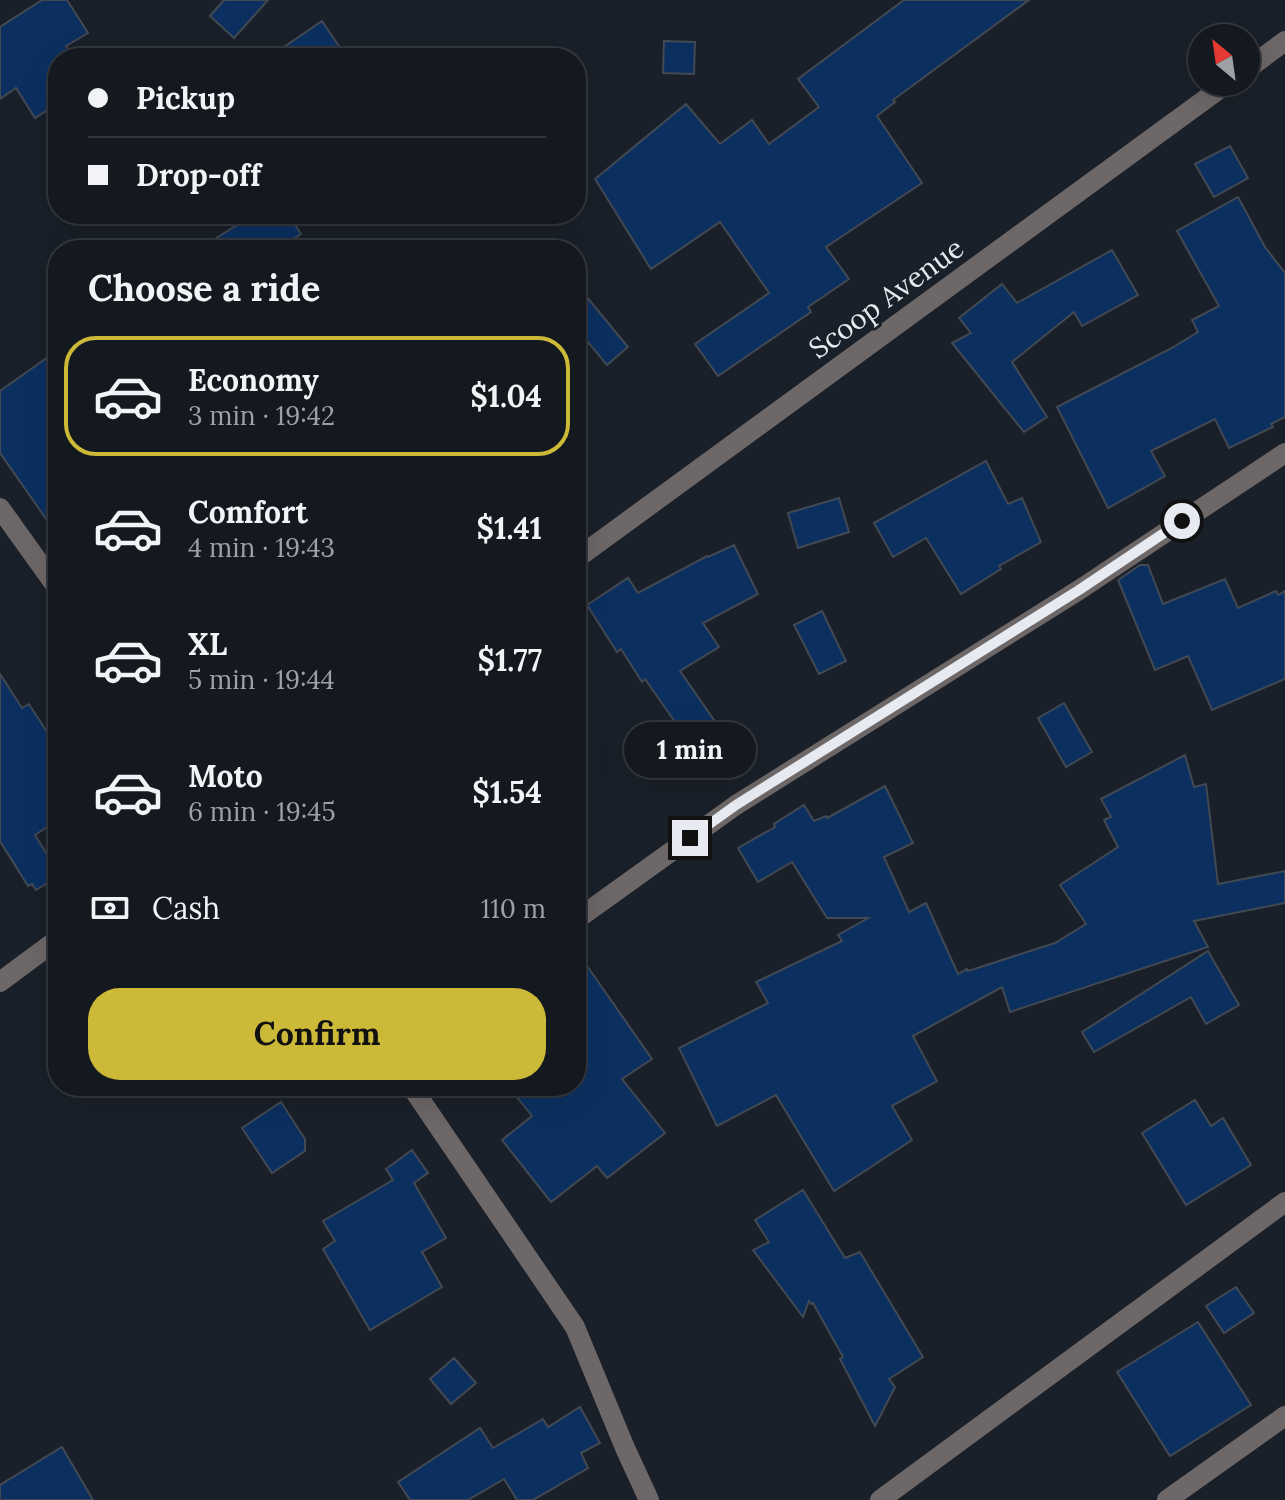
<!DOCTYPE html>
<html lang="en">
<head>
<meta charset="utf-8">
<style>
	:root { --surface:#14181f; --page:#1d2128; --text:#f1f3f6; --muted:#9da0a4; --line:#33373d; --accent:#cdb938 }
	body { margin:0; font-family:Lora,serif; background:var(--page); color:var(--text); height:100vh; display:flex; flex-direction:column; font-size:30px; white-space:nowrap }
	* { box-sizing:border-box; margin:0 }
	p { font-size:26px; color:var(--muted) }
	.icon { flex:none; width:44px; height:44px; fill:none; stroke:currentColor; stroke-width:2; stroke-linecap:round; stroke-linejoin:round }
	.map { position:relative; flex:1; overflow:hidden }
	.drawer { position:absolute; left:48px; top:240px; width:538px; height:856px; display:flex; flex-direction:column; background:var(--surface); border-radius:32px; box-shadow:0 8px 32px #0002,0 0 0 2px var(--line) }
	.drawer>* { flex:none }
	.banner { position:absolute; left:48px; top:48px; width:538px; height:176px; border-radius:32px; box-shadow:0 8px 32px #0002,0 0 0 2px var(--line); display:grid; align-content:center; height:176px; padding:0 40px; background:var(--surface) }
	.needle { width:52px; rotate:331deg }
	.tools { position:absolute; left:1188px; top:24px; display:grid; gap:16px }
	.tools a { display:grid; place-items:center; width:72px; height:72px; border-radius:50%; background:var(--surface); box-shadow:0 8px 32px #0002,0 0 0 2px var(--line); font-size:40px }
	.end { position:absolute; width:36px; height:36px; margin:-18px; border:10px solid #e7ebf1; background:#111; box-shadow:0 0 0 4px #111 }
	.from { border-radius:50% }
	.bubble { position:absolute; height:56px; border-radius:28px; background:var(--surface); box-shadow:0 8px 32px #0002,0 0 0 2px var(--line); font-size:26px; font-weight:800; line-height:56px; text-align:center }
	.banner b { display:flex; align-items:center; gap:28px; height:76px; font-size:30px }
	.banner b+b { border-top:2px solid var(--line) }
	.banner i { width:20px; height:20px; background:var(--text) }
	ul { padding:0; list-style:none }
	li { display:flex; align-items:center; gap:24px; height:120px; margin:0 16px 12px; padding:0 24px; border:4px solid transparent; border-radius:32px }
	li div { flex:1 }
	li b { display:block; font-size:30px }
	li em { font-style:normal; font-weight:800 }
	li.on { border-color:var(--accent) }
	li>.icon { width:72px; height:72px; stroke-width:1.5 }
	h2 { padding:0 40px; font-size:36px; line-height:96px }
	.pay { display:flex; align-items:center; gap:20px; height:88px; padding:0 40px; font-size:30px }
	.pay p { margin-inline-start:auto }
	.button { display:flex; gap:16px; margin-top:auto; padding:16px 40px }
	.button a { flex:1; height:92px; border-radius:32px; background:var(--accent); color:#111; font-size:32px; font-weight:800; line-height:92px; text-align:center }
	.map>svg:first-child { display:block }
	.building { fill:#0b3060; stroke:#424953; stroke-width:2 }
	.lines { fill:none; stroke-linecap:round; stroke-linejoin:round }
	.minor { stroke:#6e6767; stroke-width:20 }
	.route { stroke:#e7ebf1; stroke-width:10 }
	.labels { text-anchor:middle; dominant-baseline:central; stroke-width:6; stroke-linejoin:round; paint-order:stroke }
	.street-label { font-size:28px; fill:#e7ebf1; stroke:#1a2029 }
</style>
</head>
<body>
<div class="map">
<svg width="1285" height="1500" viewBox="0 0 1285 1500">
	<rect width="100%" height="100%" fill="#1a2029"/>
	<g class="building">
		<polygon points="42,0 67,0 88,33 66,46 70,53 58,58 58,103 35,118 16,88 0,99 0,27"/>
		<polygon points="224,0 268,0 234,38 210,16"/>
		<polygon points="904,0 1029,0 893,100 895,102 877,116 922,183 826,247 849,279 808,307 811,312 718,376 695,344 769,293 720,222 651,269 595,179 686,104 720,144 752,120 769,144 819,107 798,79"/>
		<polygon points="322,21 347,58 268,58"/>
		<polygon points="664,41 695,42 694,74 663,73"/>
		<polygon points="1230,146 1248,178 1214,197 1195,164"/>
		<polygon points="1238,197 1265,247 1285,273 1285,417 1271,424 1273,427 1229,448 1215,419 1151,451 1165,476 1108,508 1057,407 1170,349 1198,332 1192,320 1219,306 1177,231"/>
		<polygon points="255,214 288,214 301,234 276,250 197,250"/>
		<polygon points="1112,250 1138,295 1082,326 1074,312 1012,362 1047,417 1024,432 952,343 971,333 959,318 1002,284 1017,303"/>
		<polygon points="576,284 628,347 607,365 576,328"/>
		<polygon points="58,350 58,536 0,453 0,391"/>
		<polygon points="986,461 1008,504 1022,498 1041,542 999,566 1001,569 961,594 926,538 893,557 874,523"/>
		<polygon points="839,498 849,532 798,548 788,513"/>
		<polygon points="734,545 758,594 703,623 719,647 680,671 728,740 701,759 645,679 642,682 621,649 617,652 587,605 628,578 638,593 707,556 708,557"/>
		<polygon points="1140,565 1148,565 1163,604 1225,579 1238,608 1276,591 1278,595 1285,591 1285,679 1212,710 1188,656 1155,670 1118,580"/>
		<polygon points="822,611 846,661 819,674 794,625"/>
		<polygon points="0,674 22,708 29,704 58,749 58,820 35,835 58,872 58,877 36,890 32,884 28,886 0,841"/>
		<polygon points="1064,703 1092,752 1066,767 1038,718"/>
		<polygon points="1185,755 1194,787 1206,784 1218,884 1285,871 1285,903 1194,921 1208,947 1010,1012 1002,987 913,1036 937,1081 892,1106 912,1140 834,1191 776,1095 717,1126 679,1048 768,1003 756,982 842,941 838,935 868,918 827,918 792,862 758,882 738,848 775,827 774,824 804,805 814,821 826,816 827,818 885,786 913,843 884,857 909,912 926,903 958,974 967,969 968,971 1055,943 1086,924 1060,885 1118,847 1104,820 1111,817 1101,799"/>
		<polygon points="576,950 652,1059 622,1079 665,1133 607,1178 597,1166 551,1202 502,1140 532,1116 508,1086 576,1086"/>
		<polygon points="1208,951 1239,1005 1206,1024 1191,997 1094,1052 1082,1032"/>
		<polygon points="1195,1100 1211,1126 1223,1118 1251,1165 1186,1205 1142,1133"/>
		<polygon points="281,1102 305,1139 305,1151 272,1173 242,1128"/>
		<polygon points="412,1150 428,1173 414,1183 446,1238 422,1252 442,1287 370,1330 323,1249 335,1241 323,1221 393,1180 386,1169"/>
		<polygon points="803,1190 845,1258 860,1252 923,1357 889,1379 895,1387 875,1426 840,1359 843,1357 813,1303 811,1304 809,1301 803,1317 753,1250 769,1242 755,1220"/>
		<polygon points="1236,1287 1254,1313 1224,1333 1206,1306"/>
		<polygon points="1198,1322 1251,1405 1170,1456 1117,1372"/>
		<polygon points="454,1358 476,1383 451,1404 430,1379"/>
		<polygon points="580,1407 600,1443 581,1453 588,1468 533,1500 517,1500 504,1479 468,1500 410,1500 398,1482 480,1428 493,1448 543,1419 548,1427"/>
		<polygon points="62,1447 93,1500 0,1500 0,1485"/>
	</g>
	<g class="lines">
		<g class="minor">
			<polyline points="1246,70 1285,41"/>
			<polyline points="0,508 58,589"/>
			<polyline points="576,559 1229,82"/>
			<polyline points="576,920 736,805 1079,590 1285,453"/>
			<polyline points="0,982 58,939"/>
			<polyline points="411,1086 575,1327 625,1448 649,1500"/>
			<polyline points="880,1500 1285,1202"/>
			<polyline points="1167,1500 1285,1416"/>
		</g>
	</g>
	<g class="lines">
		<polyline class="route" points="690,838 736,805 1079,590 1182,521"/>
	</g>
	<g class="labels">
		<g class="street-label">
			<text transform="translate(886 298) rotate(-36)">Scoop Avenue</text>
		</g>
	</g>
</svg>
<div class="tools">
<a><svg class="needle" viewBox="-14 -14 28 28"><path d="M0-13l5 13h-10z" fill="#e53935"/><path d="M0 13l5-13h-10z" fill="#9da0a4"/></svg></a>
</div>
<i class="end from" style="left:1182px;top:521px"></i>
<i class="end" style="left:690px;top:838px"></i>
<div class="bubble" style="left:624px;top:722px;width:132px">1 min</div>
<div class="banner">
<b><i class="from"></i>Pickup</b>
<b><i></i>Drop-off</b>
</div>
<section class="drawer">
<h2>Choose a ride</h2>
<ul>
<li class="on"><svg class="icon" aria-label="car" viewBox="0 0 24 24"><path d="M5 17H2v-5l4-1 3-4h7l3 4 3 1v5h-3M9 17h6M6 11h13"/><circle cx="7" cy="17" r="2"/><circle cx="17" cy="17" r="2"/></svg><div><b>Economy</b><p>3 min · 19:42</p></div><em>$1.04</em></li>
<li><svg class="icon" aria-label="car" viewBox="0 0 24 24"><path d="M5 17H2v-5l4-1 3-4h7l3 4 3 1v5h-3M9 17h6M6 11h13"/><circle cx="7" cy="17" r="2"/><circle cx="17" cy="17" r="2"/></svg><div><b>Comfort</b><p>4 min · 19:43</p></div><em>$1.41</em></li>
<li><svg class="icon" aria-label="car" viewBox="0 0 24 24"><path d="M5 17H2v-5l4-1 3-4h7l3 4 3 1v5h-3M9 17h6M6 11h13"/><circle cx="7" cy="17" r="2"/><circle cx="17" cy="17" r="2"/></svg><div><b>XL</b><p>5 min · 19:44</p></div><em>$1.77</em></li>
<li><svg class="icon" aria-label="car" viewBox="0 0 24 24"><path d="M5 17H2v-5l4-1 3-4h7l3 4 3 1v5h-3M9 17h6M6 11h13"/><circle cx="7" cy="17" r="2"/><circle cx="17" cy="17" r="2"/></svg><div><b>Moto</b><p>6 min · 19:45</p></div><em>$1.54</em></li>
</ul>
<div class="pay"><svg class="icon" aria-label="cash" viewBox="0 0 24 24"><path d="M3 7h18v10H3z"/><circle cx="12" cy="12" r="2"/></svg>Cash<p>110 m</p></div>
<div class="button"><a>Confirm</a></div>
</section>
</div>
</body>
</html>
